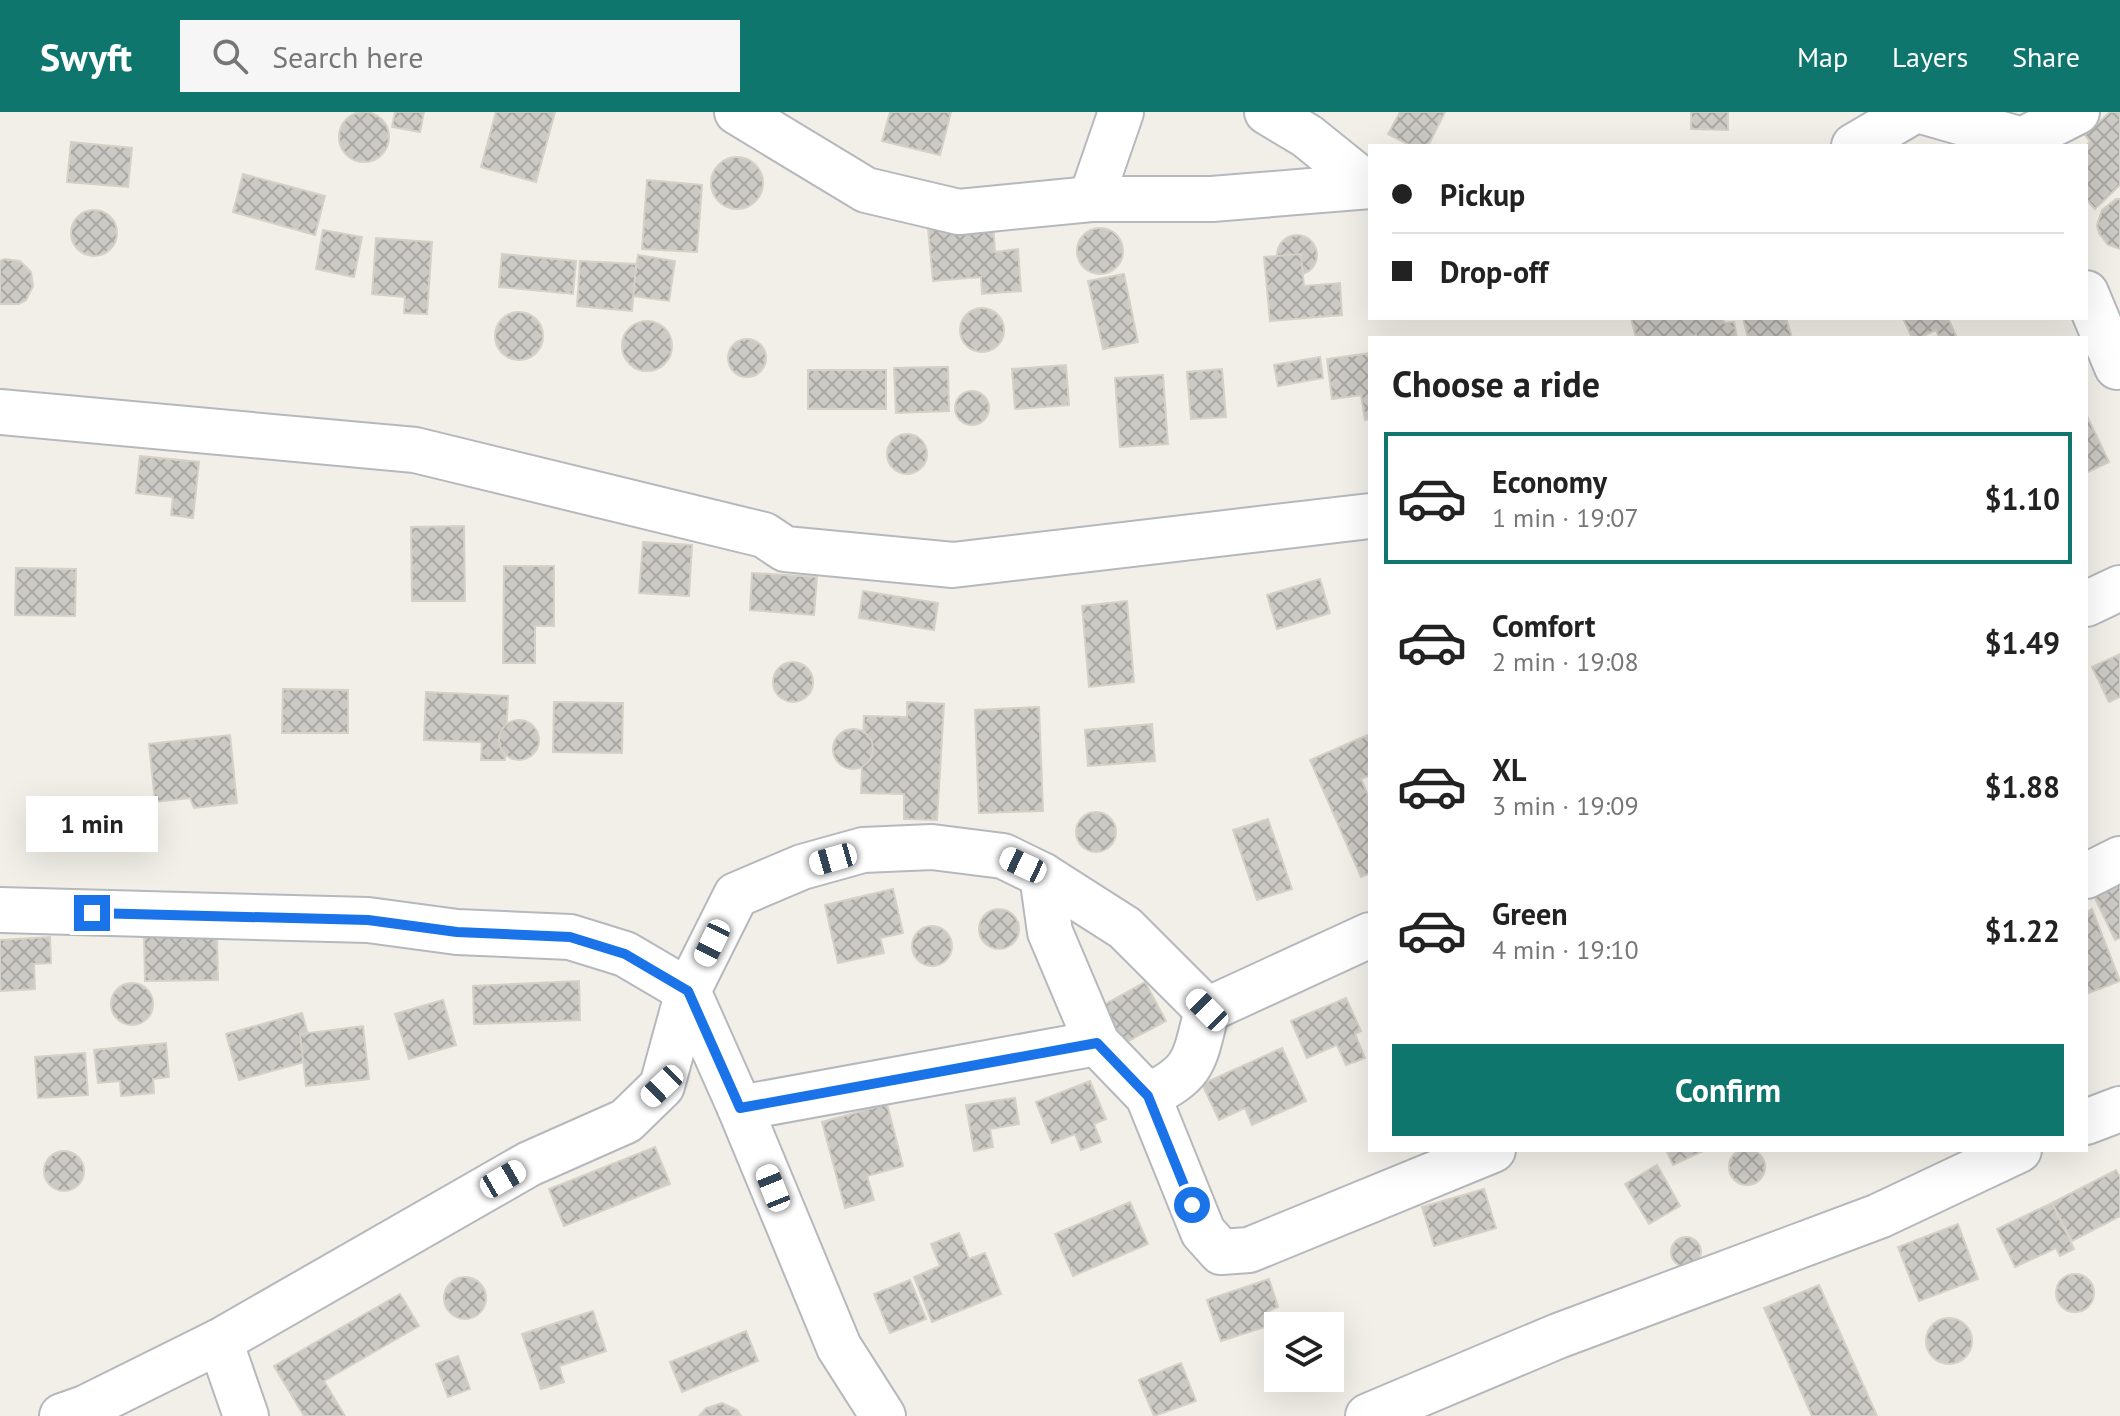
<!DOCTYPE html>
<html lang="en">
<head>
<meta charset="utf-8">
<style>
	:root { --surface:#fff; --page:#f6f6f6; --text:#222; --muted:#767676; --line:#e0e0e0; --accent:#0f766e }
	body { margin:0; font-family:"PT Sans",sans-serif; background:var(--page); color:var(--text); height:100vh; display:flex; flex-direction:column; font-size:30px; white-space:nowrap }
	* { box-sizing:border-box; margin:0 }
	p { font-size:26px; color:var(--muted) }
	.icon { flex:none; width:44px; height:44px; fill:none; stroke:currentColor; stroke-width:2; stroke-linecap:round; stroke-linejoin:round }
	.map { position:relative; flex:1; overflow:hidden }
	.panel { position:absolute; left:1368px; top:224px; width:720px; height:816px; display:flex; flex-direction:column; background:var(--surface); border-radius:0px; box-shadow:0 8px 32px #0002 }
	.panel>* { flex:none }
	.hud { position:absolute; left:1368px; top:32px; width:720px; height:176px; border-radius:0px; box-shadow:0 8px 32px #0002; display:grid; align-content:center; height:176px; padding:0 24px; background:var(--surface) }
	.buttons { position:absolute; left:1264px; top:1200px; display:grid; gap:16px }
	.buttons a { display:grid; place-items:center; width:80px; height:80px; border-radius:0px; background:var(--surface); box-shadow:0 8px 32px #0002; font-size:40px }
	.end { position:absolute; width:36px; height:36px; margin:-18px; border:10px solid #1a73e8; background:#fff; box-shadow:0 0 0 4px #fff }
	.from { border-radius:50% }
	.bubble { position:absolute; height:56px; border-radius:0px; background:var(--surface); box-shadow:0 8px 32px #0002; font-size:26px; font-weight:800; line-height:56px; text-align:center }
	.car { position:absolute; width:24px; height:48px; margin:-24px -12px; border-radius:10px; box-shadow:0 0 6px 2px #0007; background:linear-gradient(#fff 24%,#345 0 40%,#fff 0 76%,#345 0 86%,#fff 0) }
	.hud b { display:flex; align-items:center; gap:28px; height:76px; font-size:30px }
	.hud b+b { border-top:2px solid var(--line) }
	.hud i { width:20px; height:20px; background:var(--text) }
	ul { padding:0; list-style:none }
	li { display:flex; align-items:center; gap:24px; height:132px; margin:0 16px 12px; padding:0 8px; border:4px solid transparent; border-radius:0px }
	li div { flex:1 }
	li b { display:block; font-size:30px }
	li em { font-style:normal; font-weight:800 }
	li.selected { border-color:var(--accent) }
	li>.icon { width:72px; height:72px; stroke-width:1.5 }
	h2 { padding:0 24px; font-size:36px; line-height:96px }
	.primary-button { display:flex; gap:16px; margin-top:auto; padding:16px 24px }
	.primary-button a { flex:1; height:92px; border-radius:0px; background:var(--accent); color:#fff; font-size:32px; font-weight:800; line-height:92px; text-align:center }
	header { display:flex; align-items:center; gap:48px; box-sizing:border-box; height:112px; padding:0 40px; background:var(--accent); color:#fff }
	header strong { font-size:38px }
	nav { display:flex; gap:44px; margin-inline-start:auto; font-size:28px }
	.search { width:560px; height:72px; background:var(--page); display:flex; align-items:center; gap:20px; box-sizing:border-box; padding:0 28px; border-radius:0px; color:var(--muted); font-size:30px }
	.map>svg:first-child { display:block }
	.building { fill:url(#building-cross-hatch); stroke:#d6d1c6; stroke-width:2 }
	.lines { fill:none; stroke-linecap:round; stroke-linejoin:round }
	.minor-casing { stroke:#b5b8bc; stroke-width:48 }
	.minor { stroke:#fff; stroke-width:44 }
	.route { stroke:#1a73e8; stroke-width:10 }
</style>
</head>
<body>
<header>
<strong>Swyft</strong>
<div class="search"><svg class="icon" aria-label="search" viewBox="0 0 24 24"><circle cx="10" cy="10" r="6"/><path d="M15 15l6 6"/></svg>Search here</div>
<nav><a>Map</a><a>Layers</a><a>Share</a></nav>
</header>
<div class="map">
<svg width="2120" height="1304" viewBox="0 0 2120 1304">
	<defs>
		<pattern id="building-cross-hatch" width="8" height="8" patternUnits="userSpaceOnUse" patternTransform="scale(2)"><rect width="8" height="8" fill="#cccac5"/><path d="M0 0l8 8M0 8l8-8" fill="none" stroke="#a9a8a4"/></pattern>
	</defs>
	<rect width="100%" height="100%" fill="#f1efe8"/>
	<g class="building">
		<circle cx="364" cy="25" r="25"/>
		<polygon points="395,0 424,0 420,20 392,15"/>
		<polygon points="496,0 555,0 536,70 481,55"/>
		<polygon points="890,0 951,0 940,43 882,29"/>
		<polygon points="1400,0 1445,0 1428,34 1411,34 1388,22"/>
		<polygon points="1691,0 1728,0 1728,18 1691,17"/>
		<polygon points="2110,0 2120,0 2120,73 2095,97 2086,87 2086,34 2090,29 2085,23"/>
		<polygon points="71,30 132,36 128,75 67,70"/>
		<circle cx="737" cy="71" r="26"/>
		<polygon points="243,62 325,84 315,123 233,100"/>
		<polygon points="647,68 702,73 697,140 642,137"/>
		<polygon points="2116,87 2120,87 2120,137 2108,133 2099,121 2097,113 2102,98"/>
		<circle cx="94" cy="121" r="23"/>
		<polygon points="993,111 995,140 1018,137 1021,179 982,182 981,165 933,169 928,117"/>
		<circle cx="1100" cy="139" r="23"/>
		<polygon points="323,118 362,125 354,165 316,157"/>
		<circle cx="1297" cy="143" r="20"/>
		<polygon points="376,126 432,130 427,202 404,201 405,185 372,182"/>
		<polygon points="502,142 576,149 573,182 499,175"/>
		<polygon points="1301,142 1304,174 1340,171 1342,203 1270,209 1264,145"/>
		<polygon points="638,143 675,149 669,189 632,184"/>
		<polygon points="4,147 20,149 31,160 33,174 26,188 19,192 0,192 0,149"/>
		<polygon points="580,149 636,152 632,199 577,194"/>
		<polygon points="1124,162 1138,230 1103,237 1088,169"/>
		<circle cx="982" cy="218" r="22"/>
		<circle cx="519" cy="224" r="24"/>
		<polygon points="1631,206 1723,206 1724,211 1734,210 1737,226 1696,226 1696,223 1682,226 1636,226"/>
		<polygon points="1743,206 1786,206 1792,226 1748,226"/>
		<polygon points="1903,206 1948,206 1957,226 1939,226 1936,218 1919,226 1912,226"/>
		<circle cx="647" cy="234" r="25"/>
		<circle cx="747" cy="246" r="19"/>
		<polygon points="1370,241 1370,307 1365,308 1361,283 1332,287 1327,247"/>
		<polygon points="1320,245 1323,266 1278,274 1274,253"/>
		<polygon points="1066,253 1069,293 1015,297 1012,257"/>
		<polygon points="940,255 948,255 949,299 896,301 894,256"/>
		<polygon points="1222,257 1226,305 1191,307 1187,260"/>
		<rect x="808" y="258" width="78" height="39"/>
		<polygon points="1163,263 1168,332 1120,335 1115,266"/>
		<circle cx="972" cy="296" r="17"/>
		<polygon points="2086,302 2109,350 2086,361"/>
		<circle cx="907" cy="342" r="20"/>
		<polygon points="140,344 199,350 193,406 171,403 173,385 136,381"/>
		<polygon points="464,414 465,489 412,489 411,415"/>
		<polygon points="643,430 692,433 689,484 639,481"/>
		<polygon points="504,454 554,454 554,514 535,514 535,551 503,551"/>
		<polygon points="16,456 76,457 75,504 15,503"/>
		<polygon points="752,461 817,465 814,503 750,498"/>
		<polygon points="1320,467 1330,501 1277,517 1267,483"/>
		<polygon points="863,479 938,491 934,518 859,506"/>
		<polygon points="1127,489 1134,570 1089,575 1082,494"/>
		<polygon points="2120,542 2120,585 2109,590 2092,555"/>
		<circle cx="793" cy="570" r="20"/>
		<polygon points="283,577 348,578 348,621 282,621"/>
		<polygon points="426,580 508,584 505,648 481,648 482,630 424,628"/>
		<polygon points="554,590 623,591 622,641 553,640"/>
		<polygon points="907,590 944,592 937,708 904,707 904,682 861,681 864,604 907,605"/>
		<polygon points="1039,595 1043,699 979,701 975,598"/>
		<circle cx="519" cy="628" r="20"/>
		<polygon points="1152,612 1155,649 1088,654 1085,618"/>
		<circle cx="853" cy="637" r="20"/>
		<polygon points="1370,622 1370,663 1361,667 1370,688 1370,761 1361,765 1310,648"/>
		<polygon points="230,623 237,691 194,696 190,686 155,690 149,632"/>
		<circle cx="1096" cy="720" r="20"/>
		<polygon points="1268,707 1292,777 1257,788 1233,718"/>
		<polygon points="2120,772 2120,826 2115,828 2094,784"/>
		<polygon points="893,777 903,821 880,826 884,841 838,851 825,793"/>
		<circle cx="999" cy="817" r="20"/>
		<polygon points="2092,797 2120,869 2086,882 2086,800"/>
		<circle cx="932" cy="834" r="20"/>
		<polygon points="217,823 218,868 145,869 144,824"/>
		<polygon points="50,825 51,851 34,852 35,877 0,879 0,828"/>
		<polygon points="579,869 580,908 474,912 473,874"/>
		<polygon points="1145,870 1166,909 1123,932 1102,894"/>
		<circle cx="132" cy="892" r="21"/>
		<polygon points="1346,886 1361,919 1355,922 1365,946 1346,953 1337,933 1307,946 1291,909"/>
		<polygon points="443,888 456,933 409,947 395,902"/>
		<polygon points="302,901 315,947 239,968 226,922"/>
		<polygon points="363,914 369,967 306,974 300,922"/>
		<polygon points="166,931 169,965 153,967 154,981 121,984 120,969 98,971 94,938"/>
		<polygon points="1282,936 1306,989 1252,1013 1245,996 1219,1008 1202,972"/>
		<polygon points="85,941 88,983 38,986 35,945"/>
		<polygon points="1090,969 1106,1007 1094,1012 1101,1030 1081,1038 1075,1022 1052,1031 1036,990"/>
		<polygon points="1015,986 1019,1012 990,1017 993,1035 974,1039 966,993"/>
		<polygon points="887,992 903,1054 867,1064 874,1088 845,1096 822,1010"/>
		<polygon points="655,1035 670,1072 564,1114 549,1077"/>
		<circle cx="1747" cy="1055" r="18"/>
		<polygon points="1666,1038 1705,1038 1673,1053"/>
		<circle cx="64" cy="1059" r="20"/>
		<polygon points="1657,1053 1680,1094 1649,1112 1625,1072"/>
		<polygon points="2116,1058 2120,1065 2120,1104 2072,1129 2052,1091"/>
		<polygon points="1484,1077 1496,1116 1434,1134 1422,1095"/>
		<polygon points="1130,1090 1148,1132 1073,1164 1055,1122"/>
		<polygon points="2052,1091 2074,1137 2060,1144 2056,1136 2015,1155 1997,1117"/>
		<polygon points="1958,1112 1978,1167 1919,1189 1898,1135"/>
		<polygon points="959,1121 969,1147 985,1141 1001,1182 932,1210 914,1165 940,1154 931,1132"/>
		<circle cx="1686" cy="1140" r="15"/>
		<circle cx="2075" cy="1181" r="19"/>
		<circle cx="465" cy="1186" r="21"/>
		<polygon points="1269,1167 1278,1195 1269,1199 1274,1212 1221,1229 1207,1188"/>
		<polygon points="910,1168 926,1207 890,1221 874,1182"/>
		<polygon points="1819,1173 1877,1304 1812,1304 1764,1196"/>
		<polygon points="400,1182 419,1214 324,1269 345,1304 304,1304 274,1254"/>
		<polygon points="593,1199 606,1239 559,1254 564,1270 541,1277 522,1222"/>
		<circle cx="1949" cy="1229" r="23"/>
		<polygon points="746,1219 758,1249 682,1280 670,1250"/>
		<polygon points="458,1244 470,1277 448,1285 436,1252"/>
		<polygon points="1181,1251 1196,1289 1154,1304 1139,1268"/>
		<polygon points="722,1291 737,1298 741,1304 699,1304 706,1296"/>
	</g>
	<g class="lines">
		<g class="minor-casing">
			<g id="minor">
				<polyline points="737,0 866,78 959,100 1091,87 1212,87 1370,74"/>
				<polyline points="1267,0 1307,24 1369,74"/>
				<polyline points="1925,0 2022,28 2077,0"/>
				<polyline points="1854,34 1912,0"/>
				<polyline points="1091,87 1121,0"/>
				<polyline points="2086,181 2117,255"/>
				<polyline points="0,300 415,338 764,423 785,437 953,453 1370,404"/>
				<polyline points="2086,492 2120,476"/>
				<polyline points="1042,763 1050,820 1097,931 1148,984 1203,1120 1221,1140 1249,1138 1493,1038"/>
				<polyline points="2086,764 2120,747"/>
				<polyline points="0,798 368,808 457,820 570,825 625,842 688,879 740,996 839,1235 883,1304"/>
				<path d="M1148,984c49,-24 46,-36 59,-86"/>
				<polyline points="740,996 1097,931"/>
				<polyline points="2086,1010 2120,997"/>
				<polyline points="220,1229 246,1304"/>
				<polyline points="62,1304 85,1296 220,1229 529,1052 626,1009 662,974 688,879 736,783 802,755 863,738 932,735 1003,744 1042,763 1125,816 1207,898 1370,823"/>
				<polyline points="1368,1304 1558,1224 1879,1104 2019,1038"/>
			</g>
		</g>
		<use href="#minor" class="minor"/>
	</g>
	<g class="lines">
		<polyline class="route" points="92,801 368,808 457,820 570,825 625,842 688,879 740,996 1097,931 1148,984 1192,1093"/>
	</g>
</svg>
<div class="buttons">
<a><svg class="icon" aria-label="layers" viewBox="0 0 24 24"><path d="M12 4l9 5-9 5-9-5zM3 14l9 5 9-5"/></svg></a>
</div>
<i class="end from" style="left:1192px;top:1093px"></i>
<i class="end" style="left:92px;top:801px"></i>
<div class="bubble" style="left:26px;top:684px;width:132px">1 min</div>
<i class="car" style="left:833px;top:747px;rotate:254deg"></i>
<i class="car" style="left:1023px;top:753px;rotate:295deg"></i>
<i class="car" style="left:712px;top:831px;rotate:206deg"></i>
<i class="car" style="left:1207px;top:898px;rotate:315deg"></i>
<i class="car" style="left:662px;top:974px;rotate:226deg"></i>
<i class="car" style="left:503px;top:1067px;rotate:60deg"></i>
<i class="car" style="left:773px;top:1076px;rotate:338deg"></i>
<div class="hud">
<b><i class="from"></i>Pickup</b>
<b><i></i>Drop-off</b>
</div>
<section class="panel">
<h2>Choose a ride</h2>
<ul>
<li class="selected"><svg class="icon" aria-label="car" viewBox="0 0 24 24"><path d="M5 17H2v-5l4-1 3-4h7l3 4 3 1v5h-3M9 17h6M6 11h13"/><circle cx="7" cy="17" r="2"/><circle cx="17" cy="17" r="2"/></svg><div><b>Economy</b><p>1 min · 19:07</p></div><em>$1.10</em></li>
<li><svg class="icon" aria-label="car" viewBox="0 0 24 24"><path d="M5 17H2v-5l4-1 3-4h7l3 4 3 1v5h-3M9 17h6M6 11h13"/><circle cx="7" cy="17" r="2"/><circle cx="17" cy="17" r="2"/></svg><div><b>Comfort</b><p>2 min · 19:08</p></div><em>$1.49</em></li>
<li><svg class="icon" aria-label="car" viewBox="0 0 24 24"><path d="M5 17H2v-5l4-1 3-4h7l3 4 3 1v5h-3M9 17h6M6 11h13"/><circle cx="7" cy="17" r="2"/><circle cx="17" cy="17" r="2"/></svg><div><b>XL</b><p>3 min · 19:09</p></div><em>$1.88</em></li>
<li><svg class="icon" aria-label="car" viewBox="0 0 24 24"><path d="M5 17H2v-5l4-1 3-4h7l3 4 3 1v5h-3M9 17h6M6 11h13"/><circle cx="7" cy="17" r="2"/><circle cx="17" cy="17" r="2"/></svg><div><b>Green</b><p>4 min · 19:10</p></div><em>$1.22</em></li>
</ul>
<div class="primary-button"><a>Confirm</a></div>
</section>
</div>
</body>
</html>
